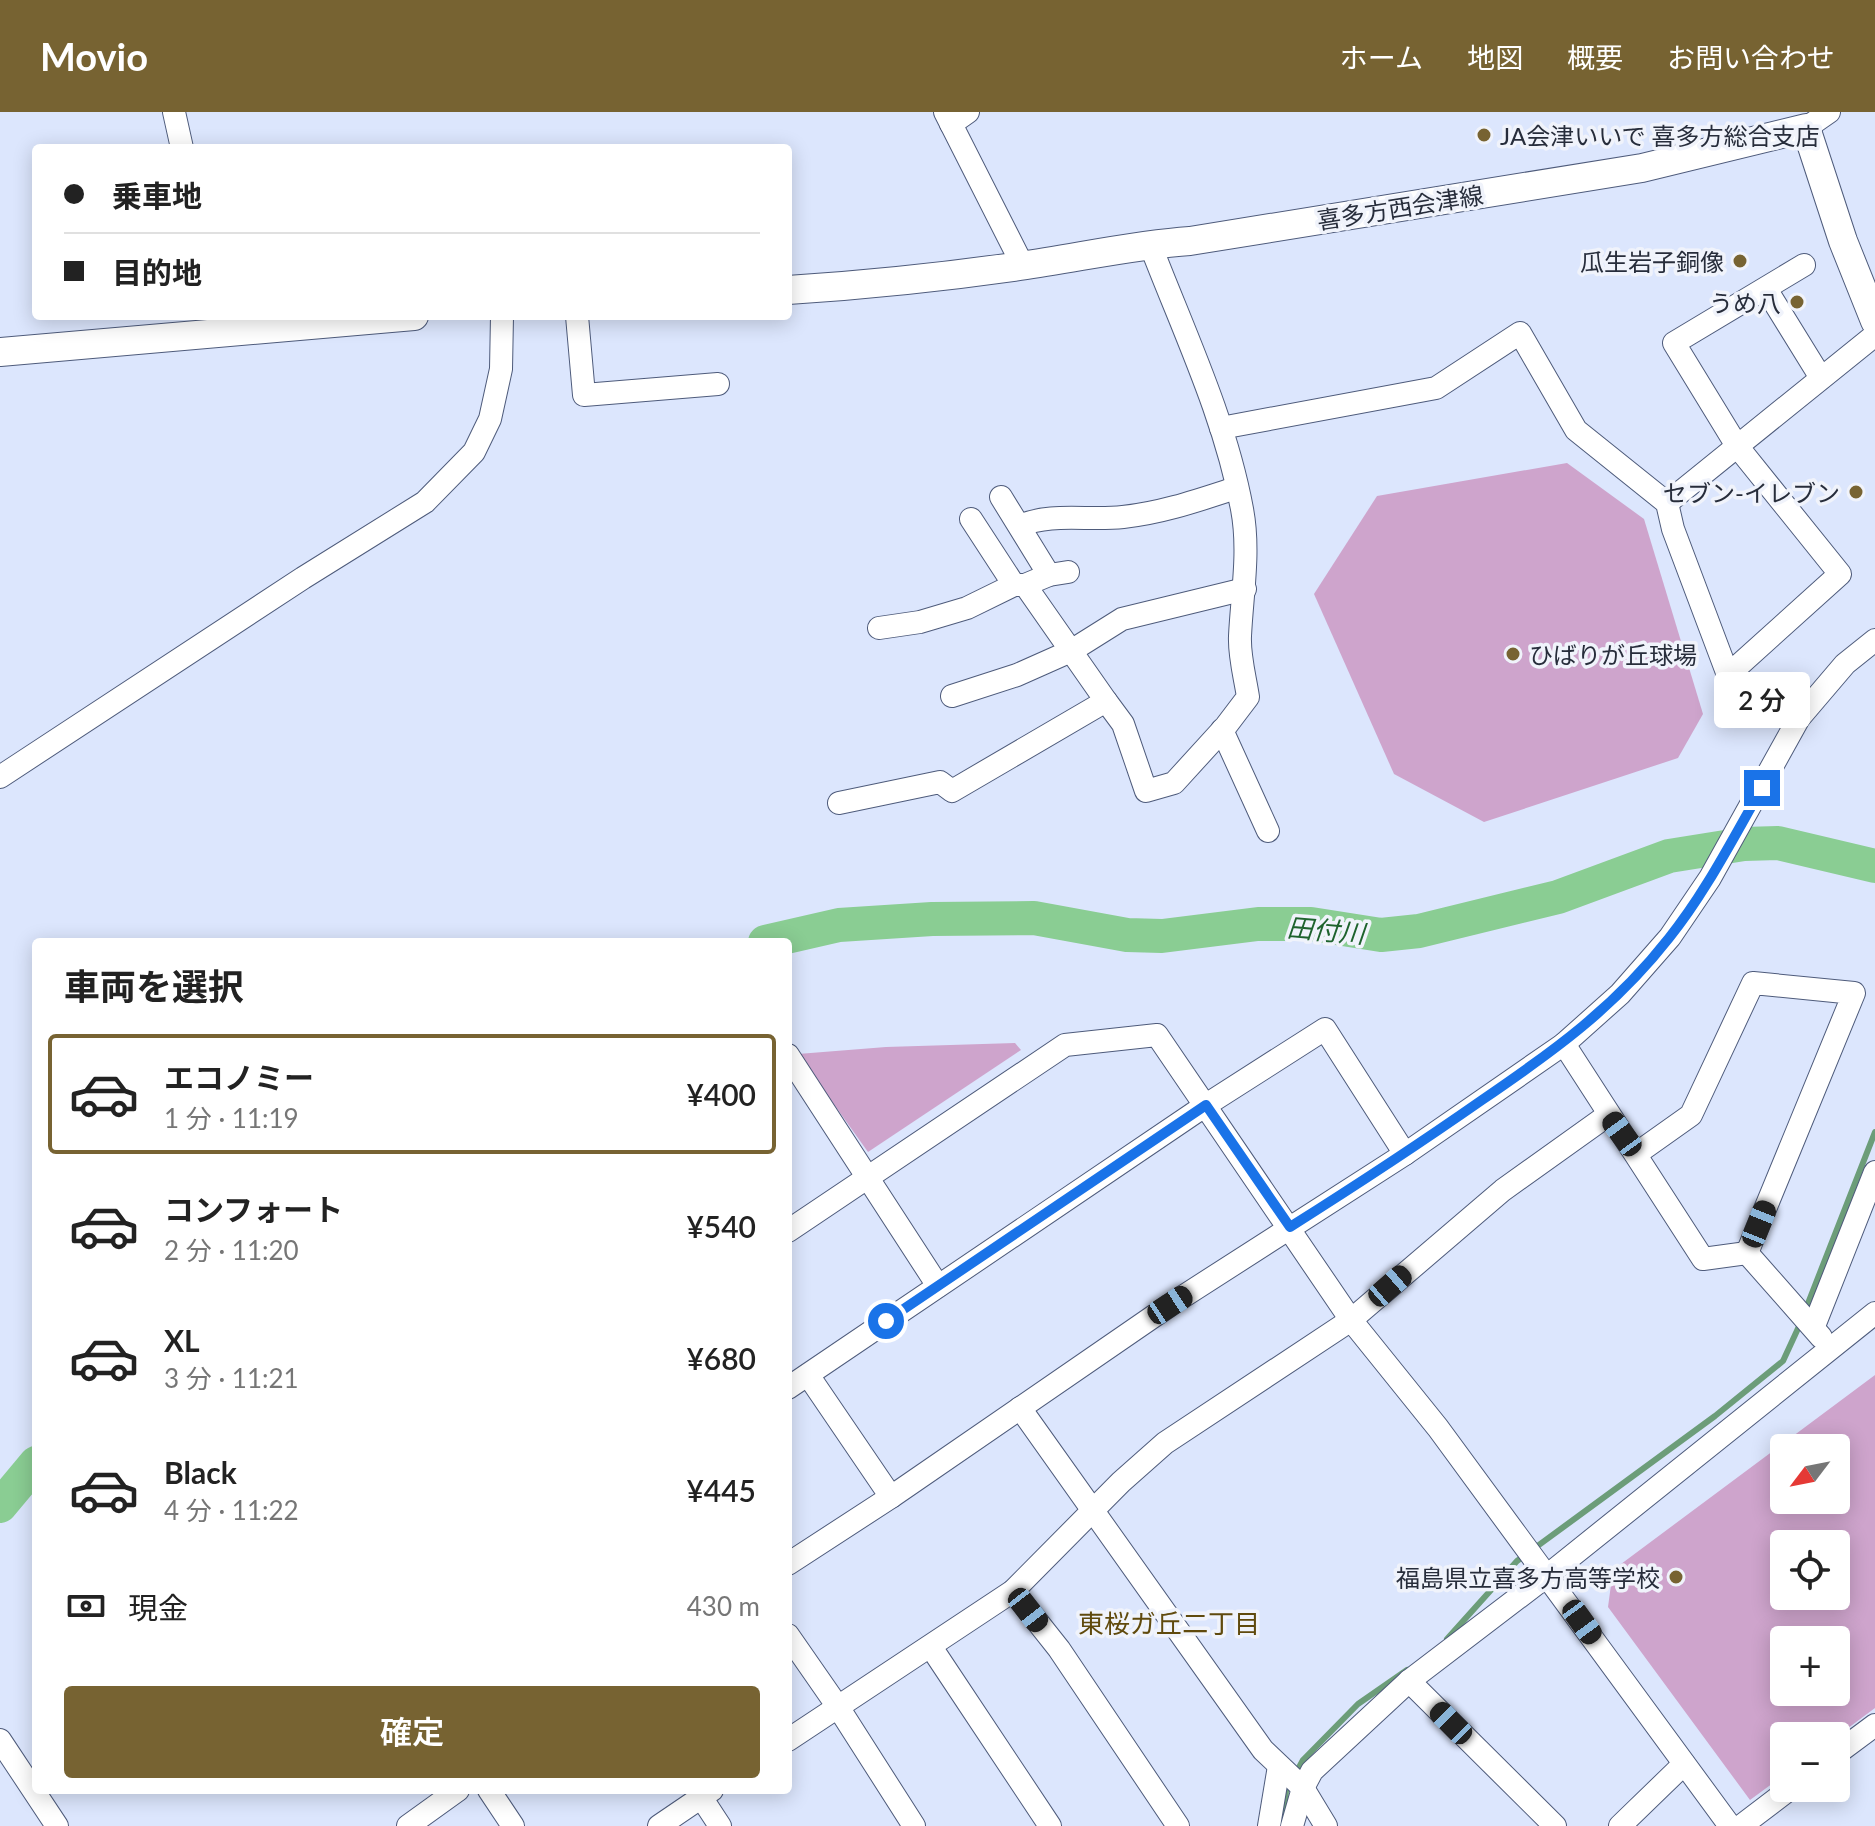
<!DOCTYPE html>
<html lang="ja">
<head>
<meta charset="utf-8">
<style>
	:root { --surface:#fff; --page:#f6f6f6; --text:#222; --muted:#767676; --line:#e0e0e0; --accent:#776332 }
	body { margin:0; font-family:Lato,"Noto Sans JP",sans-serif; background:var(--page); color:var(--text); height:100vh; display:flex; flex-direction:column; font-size:30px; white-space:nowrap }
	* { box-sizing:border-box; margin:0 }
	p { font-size:26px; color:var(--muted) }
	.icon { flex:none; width:44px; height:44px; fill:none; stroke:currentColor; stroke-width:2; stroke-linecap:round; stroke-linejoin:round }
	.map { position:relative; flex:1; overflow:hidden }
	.side { position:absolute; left:32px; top:826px; width:760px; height:856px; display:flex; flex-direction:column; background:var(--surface); border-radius:8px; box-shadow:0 4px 20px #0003 }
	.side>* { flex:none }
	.guide { position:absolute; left:32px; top:32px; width:760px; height:176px; border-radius:8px; box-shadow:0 4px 20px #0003; display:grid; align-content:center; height:176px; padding:0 32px; background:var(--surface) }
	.needle { width:52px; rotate:238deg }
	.fabs { position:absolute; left:1770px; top:1322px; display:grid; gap:16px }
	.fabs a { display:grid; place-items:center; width:80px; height:80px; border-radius:8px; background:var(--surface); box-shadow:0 4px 20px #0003; font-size:40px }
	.end { position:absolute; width:36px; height:36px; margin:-18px; border:10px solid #1a73e8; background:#fff; box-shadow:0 0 0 4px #fff }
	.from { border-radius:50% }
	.bubble { position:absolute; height:56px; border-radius:8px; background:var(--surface); box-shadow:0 4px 20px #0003; font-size:26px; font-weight:600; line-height:56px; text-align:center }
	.car { position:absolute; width:24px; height:48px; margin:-24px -12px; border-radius:10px; box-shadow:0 0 6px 2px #0007; background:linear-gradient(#222 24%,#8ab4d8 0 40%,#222 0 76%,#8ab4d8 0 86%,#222 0) }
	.guide b { display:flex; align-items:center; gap:28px; height:76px; font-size:30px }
	.guide b+b { border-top:2px solid var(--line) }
	.guide i { width:20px; height:20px; background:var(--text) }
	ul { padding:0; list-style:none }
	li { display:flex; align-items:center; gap:24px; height:120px; margin:0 16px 12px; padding:0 16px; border:4px solid transparent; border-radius:8px }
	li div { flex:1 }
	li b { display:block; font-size:30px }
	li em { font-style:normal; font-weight:600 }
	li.current { border-color:var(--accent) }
	li>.icon { width:72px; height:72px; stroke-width:1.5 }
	h2 { padding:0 32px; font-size:36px; line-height:96px }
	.pay { display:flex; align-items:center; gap:20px; height:88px; padding:0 32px; font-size:30px }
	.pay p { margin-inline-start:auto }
	.action { display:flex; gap:16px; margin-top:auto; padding:16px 32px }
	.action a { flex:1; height:92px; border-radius:8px; background:var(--accent); color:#fff; font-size:32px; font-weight:600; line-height:92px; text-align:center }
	header { display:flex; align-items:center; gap:48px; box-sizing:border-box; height:112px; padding:0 40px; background:var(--accent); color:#fff }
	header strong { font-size:38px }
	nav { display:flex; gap:44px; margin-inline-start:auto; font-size:28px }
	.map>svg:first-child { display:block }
	.green { fill:#cea4cc; fill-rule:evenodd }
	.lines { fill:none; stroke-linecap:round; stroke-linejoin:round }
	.stream { stroke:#6c9d79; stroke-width:6 }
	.river { stroke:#8acd93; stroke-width:34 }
	.minor-casing { stroke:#4e5b7b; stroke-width:24 }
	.major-casing { stroke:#4e5b7b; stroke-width:30 }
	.minor { stroke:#fff; stroke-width:22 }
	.major { stroke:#fff; stroke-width:28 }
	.route { stroke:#1a73e8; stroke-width:10 }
	.poi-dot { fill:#776332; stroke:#f0f3fb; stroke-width:3 }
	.labels { text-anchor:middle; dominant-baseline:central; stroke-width:7; stroke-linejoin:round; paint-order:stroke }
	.poi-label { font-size:24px; fill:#272d3b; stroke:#f0f3fb; text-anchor:end }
	.street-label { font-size:24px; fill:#272d3b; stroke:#f0f3fb }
	.water-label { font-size:26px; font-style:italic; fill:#1e632d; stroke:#f0f3fb }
	.neighbourhood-label { font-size:26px; fill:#604a0d; stroke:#f0f3fb }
</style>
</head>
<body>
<header>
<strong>Movio</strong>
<nav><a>ホーム</a><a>地図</a><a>概要</a><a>お問い合わせ</a></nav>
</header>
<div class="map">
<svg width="1875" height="1714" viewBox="0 0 1875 1714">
	<rect width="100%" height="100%" fill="#dce6fd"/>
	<g class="green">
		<polygon points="1567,351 1644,407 1703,602 1678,646 1484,710 1394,662 1314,482 1377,384"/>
		<polygon points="1015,931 1021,938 868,1040 798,942 886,935"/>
		<path d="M1875,1263v333l-39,29 -52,-1v39l-34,25 -142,-193 5,-37zM1784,1336h52v52h-52zM1784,1432h52v52h-52zM1784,1528h52v52h-52z"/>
	</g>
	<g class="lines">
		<g class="stream">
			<polyline points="1805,1199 1875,1020"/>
			<polyline points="1447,1527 1517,1449 1715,1304 1783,1249 1801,1210"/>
			<polyline points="1296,1661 1303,1648 1358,1592 1407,1558"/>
			<polyline points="1284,1706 1286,1679 1291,1671"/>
		</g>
		<g class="river">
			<polyline points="765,830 839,813 932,807 1034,806 1127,823 1162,824 1258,812 1311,812 1381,823 1419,819 1558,785 1669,744 1744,732 1778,731 1875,754"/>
			<polyline points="0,1394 36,1351"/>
		</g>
		<g class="minor-casing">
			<g id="minor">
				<polyline points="174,0 182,36"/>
				<polyline points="945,0 1023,154"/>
				<polyline points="951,12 968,0"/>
				<polyline points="1806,16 1829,0"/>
				<polyline points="1766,177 1821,266"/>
				<polyline points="577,204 584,283 718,272"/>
				<polyline points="1221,316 1436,276 1520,221 1576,318 1667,391 1673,417 1728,563 1840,462 1737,334 1674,231 1804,153"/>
				<polyline points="1001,385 1049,463"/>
				<polyline points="1667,391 1875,223"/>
				<polyline points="971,407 1014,473"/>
				<path d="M1020,414c30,-14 69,-5 103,-9 39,-4 76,-17 113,-29"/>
				<polyline points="1025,473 1106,589"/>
				<polyline points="879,516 920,510 967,496 1014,473 1025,473 1049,463 1068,460"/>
				<polyline points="952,584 1017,563 1071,539 1122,507 1245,477"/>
				<polyline points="1222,618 1268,719"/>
				<polyline points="0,665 303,466 425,390 474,340 490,307 501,257 502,204"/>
				<path d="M839,691l101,-21 12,9 154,-90 17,23 23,67 28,-8 52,-57 22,-29c-3,-20 -9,-41 -8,-61 2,-42 10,-85 2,-127 -17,-92 -59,-179 -92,-265"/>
				<polyline points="1564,932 1703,1147 1747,1141"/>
				<polyline points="788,943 938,1174"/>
				<polyline points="1636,1042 1691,1003 1753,871 1854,881 1747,1141"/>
				<polyline points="788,1119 1065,933 1157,923 1351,1208 1438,1316 1730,1714"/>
				<polyline points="1747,1141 1821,1225"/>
				<polyline points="1814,1214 1875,1060"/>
				<polyline points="808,1263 891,1385"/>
				<polyline points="788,1276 1206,993 1325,917 1405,1042"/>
				<polyline points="1020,1296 1263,1638 1303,1676 1326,1714"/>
				<polyline points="788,1452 891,1385 1170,1193 1405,1042 1564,932 1620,882 1670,825 1710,766 1799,606 1845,552 1875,528"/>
				<polyline points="1013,1479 1059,1537 1178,1714"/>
				<polyline points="788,1523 838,1595 914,1714"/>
				<polyline points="931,1535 1050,1714"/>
				<polyline points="1409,1569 1555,1714"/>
				<polyline points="0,1628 57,1714"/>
				<polyline points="788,1628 1013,1479 1121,1370 1165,1331 1351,1208 1503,1078 1608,1003"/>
				<polyline points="1836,1642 1875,1613"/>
				<polyline points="489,1678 513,1714"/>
				<polyline points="701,1685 720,1714"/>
				<polyline points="408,1714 458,1678"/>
				<polyline points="659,1714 712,1678"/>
				<polyline points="1269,1714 1279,1654"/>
				<polyline points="1292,1714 1303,1676 1312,1659 1409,1569 1548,1463 1875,1201"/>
				<polyline points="1620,1714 1684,1652"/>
				<polyline points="1741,1714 1791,1676"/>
			</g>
		</g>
		<g class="major-casing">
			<g id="major">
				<path d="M788,178c78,-5 155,-13 232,-24 57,-8 113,-21 170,-25l452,-73 164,-40 37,113 32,80"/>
				<polyline points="0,240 414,204"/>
			</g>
		</g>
		<use href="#minor" class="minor"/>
		<use href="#major" class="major"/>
	</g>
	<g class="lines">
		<path class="route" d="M886,1209l320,-216 84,122c65,-41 129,-83 192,-127 72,-49 133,-93 187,-162 37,-46 64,-100 93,-150"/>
	</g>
	<g class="poi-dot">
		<circle cx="1484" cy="23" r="8"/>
		<circle cx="1740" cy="149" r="8"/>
		<circle cx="1797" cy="190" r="8"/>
		<circle cx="1856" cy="380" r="8"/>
		<circle cx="1513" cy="542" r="8"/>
		<circle cx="1676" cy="1465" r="8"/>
	</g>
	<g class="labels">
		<g class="poi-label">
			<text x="1500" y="23" text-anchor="start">JA会津いいで 喜多方総合支店</text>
			<text x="1724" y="149">瓜生岩子銅像</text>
			<text x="1781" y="190">うめ八</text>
			<text x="1840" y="380">セブン-イレブン</text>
			<text x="1529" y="542" text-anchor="start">ひばりが丘球場</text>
			<text x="1660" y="1465">福島県立喜多方高等学校</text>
		</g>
		<g class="street-label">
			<text transform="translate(1400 95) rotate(-9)">喜多方西会津線</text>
		</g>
		<g class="water-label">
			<text transform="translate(1326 818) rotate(5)">田付川</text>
		</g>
		<g class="neighbourhood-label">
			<text x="1169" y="1511">東桜ガ丘二丁目</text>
		</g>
	</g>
</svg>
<div class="fabs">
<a><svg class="needle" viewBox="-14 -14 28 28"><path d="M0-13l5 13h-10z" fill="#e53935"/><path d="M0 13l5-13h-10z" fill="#767676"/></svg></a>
<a><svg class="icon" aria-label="locate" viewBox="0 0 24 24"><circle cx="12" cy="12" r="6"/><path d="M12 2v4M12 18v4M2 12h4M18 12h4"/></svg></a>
<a>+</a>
<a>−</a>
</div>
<i class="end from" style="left:886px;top:1209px"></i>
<i class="end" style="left:1762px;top:676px"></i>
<div class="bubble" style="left:1714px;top:560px;width:96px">2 分</div>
<i class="car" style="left:1622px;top:1022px;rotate:324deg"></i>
<i class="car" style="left:1759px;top:1112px;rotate:22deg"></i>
<i class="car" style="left:1390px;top:1174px;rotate:49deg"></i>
<i class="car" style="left:1170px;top:1193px;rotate:57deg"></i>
<i class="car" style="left:1028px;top:1498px;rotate:142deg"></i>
<i class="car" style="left:1582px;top:1510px;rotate:144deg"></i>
<i class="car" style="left:1451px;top:1611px;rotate:315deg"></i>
<div class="guide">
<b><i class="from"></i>乗車地</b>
<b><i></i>目的地</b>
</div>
<section class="side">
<h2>車両を選択</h2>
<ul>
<li class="current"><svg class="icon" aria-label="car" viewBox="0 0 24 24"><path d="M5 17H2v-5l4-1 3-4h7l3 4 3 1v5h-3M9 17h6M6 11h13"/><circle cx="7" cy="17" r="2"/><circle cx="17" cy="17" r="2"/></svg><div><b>エコノミー</b><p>1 分 · 11:19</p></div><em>¥400</em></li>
<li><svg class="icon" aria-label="car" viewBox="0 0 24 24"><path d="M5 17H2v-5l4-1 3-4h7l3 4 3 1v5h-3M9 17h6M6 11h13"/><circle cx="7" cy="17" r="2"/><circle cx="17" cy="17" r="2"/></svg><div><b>コンフォート</b><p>2 分 · 11:20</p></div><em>¥540</em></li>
<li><svg class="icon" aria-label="car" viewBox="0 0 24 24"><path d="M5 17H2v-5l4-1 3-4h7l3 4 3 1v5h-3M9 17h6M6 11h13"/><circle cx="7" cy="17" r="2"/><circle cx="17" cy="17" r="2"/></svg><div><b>XL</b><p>3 分 · 11:21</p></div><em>¥680</em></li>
<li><svg class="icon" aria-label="car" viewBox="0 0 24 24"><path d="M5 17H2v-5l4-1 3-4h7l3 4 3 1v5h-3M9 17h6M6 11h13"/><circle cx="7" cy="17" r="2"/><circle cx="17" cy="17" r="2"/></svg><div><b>Black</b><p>4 分 · 11:22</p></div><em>¥445</em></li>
</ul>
<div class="pay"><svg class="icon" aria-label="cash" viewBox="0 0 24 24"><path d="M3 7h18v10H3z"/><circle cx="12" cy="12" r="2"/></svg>現金<p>430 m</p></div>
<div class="action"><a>確定</a></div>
</section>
</div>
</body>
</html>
